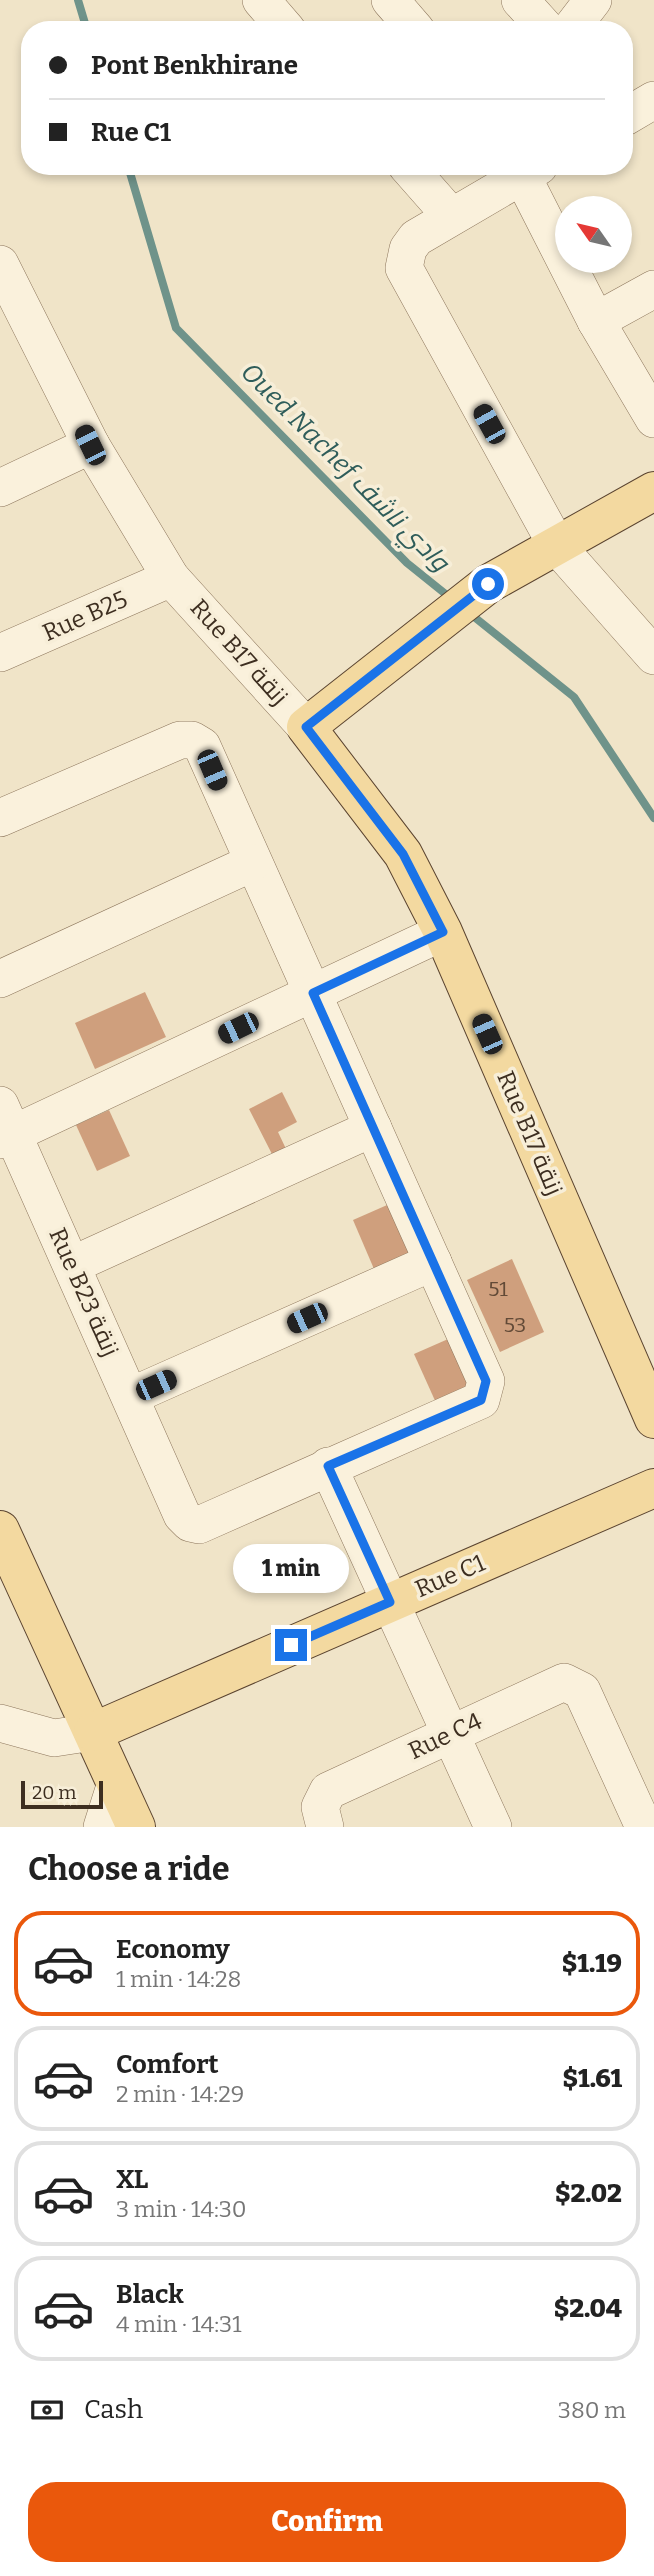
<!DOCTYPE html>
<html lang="en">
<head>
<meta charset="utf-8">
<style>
	:root { --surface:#fff; --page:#f2f2f2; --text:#222; --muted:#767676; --line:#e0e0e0; --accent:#ea580c }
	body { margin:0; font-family:Bitter,Cairo,serif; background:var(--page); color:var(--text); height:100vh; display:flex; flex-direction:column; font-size:26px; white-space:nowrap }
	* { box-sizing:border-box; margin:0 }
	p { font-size:23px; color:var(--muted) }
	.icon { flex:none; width:38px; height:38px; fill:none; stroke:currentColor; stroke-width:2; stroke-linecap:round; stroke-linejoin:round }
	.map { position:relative; height:1827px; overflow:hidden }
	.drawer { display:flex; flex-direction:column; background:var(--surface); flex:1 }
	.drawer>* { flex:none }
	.hud { position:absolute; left:21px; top:21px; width:612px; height:154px; border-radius:28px; box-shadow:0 4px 10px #0003; display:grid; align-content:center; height:154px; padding:0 28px; background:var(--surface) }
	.needle { width:46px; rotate:304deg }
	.buttons { position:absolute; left:555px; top:196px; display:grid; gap:14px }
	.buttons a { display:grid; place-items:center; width:77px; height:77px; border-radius:50%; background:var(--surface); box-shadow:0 4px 10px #0003; font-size:35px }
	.scale { position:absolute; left:21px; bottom:18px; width:82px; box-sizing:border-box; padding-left:7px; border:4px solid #3d2e20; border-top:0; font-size:19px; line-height:24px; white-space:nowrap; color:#3d2e20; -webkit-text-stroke:5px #f7eed8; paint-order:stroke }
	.end { position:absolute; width:32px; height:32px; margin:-16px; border:9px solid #1a73e8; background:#fff; box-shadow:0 0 0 4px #fff }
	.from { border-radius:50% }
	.bubble { position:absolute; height:49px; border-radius:24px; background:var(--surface); box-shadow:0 4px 10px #0003; font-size:23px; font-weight:800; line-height:49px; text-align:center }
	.car { position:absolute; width:21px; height:42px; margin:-21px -10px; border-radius:9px; box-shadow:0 0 5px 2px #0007; background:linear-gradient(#222 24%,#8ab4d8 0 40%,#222 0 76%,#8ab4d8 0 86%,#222 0) }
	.hud b { display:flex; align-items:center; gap:24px; height:66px; font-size:26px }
	.hud b+b { border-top:2px solid var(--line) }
	.hud i { width:18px; height:18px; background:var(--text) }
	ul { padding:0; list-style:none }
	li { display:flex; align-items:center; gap:21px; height:105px; margin:0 14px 10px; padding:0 14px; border:4px solid var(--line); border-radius:28px }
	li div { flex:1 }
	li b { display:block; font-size:26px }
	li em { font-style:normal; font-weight:800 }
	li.current { border-color:var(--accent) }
	li>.icon { width:63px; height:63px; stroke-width:1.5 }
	h2 { padding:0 28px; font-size:32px; line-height:84px }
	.pay { display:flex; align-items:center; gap:18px; height:77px; padding:0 28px; font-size:26px }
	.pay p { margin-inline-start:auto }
	.button { display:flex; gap:14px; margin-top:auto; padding:14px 28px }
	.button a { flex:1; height:80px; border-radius:28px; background:var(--accent); color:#fff; font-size:28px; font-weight:800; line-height:80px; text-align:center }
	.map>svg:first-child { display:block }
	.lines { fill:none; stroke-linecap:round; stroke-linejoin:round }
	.stream { stroke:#6f938a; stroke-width:8 }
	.building { fill:#cf9f7d }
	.minor-casing { stroke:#8d765c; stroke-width:38 }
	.major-casing { stroke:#5b4430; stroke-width:40 }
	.minor { stroke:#faf1dc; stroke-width:37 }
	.major { stroke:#f3d9a0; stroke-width:38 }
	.route { stroke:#1a73e8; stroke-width:9 }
	.labels { text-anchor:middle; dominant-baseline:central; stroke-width:7; stroke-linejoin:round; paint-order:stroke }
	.number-label { font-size:21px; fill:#624a37 }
	.street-label { font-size:24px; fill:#3d2e20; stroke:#f7eed8 }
	.water-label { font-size:26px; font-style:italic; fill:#2f5d5a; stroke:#f7eed8 }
</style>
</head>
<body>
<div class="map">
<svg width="654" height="1827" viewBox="0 0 654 1827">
	<rect width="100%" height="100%" fill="#f0e4c8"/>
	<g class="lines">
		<g class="stream">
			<polyline points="78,0 87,30"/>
			<polyline points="128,166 176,328 407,563 453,600"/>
			<polyline points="468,612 574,697 654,818"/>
		</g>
	</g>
	<g class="building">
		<polygon points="145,992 166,1037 95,1069 75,1023"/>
		<polygon points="282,1092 297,1122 278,1132 287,1151 274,1158 249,1109"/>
		<polygon points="109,1110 130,1156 97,1171 76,1125"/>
		<polygon points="394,1202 415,1251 374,1269 353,1220"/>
		<polygon points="512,1259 544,1332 500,1352 467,1280"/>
		<polygon points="455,1336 478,1387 437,1405 414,1354"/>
	</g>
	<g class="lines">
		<g class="minor-casing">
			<g id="minor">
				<polyline points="261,0 287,30"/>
				<polyline points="390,0 416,30"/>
				<polyline points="520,0 547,30"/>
				<polyline points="570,30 593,0"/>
				<polyline points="625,117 654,100"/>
				<polyline points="407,166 451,216"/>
				<polyline points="517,166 596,321 654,419"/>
				<polyline points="539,166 416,238 408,249 404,268 557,546 654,656"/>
				<polyline points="0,264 91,445 171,578 306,727"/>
				<polyline points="596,321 654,289"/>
				<polyline points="0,488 91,445"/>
				<polyline points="0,653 171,578"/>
				<polyline points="0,818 180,740 192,740 202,746 486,1381 481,1400 199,1525 190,1523 182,1515 0,1105"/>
				<polyline points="0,979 252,863"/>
				<polyline points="0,1140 443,932"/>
				<polyline points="72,1265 373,1128"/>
				<polyline points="131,1396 433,1262"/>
				<polyline points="328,1466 493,1827"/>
				<polyline points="0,1723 54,1738 93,1732"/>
				<polyline points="102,1827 116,1783"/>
				<polyline points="325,1827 320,1807 328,1791 564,1682 582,1691 644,1827"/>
			</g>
		</g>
		<g class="major-casing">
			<g id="major">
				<polyline points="654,491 488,584 306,727 403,854 443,932 654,1419"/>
				<polyline points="0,1530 136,1827"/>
				<polyline points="93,1732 654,1488"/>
			</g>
		</g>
		<use href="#minor" class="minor"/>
		<use href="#major" class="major"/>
	</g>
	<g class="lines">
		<polyline class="route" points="291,1645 390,1602 328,1466 481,1400 486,1381 313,993 443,932 403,854 306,727 488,584"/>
	</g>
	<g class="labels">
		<g class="number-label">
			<text x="498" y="1289">51</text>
			<text x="515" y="1325">53</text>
		</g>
		<g class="street-label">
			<text transform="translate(85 616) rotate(-24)">Rue B25</text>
			<text transform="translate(239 652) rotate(48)">Rue B17 زنقة</text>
			<text transform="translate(530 1133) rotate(67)">Rue B17 زنقة</text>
			<text transform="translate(84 1292) rotate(66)">Rue B23 زنقة</text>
			<text transform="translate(450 1576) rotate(-23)">Rue C1</text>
			<text transform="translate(445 1736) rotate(-25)">Rue C4</text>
		</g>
		<g class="water-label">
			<text transform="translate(345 467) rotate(45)">Oued Nachef وادي ناشف</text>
		</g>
	</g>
</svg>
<div class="buttons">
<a><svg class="needle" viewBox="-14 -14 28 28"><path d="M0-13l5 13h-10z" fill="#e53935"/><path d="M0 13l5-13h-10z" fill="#767676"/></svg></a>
</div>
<div class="scale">20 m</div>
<i class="end from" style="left:488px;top:584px"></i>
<i class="end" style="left:291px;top:1645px"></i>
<div class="bubble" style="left:233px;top:1544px;width:116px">1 min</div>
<i class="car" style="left:489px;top:424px;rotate:331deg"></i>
<i class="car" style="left:90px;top:445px;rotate:334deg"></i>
<i class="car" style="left:212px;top:770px;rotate:157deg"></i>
<i class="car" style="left:238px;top:1028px;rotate:244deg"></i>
<i class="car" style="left:487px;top:1034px;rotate:336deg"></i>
<i class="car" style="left:307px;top:1318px;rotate:246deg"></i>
<i class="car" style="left:156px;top:1385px;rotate:66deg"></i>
<div class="hud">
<b><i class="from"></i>Pont Benkhirane</b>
<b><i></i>Rue C1</b>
</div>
</div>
<section class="drawer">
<h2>Choose a ride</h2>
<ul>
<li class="current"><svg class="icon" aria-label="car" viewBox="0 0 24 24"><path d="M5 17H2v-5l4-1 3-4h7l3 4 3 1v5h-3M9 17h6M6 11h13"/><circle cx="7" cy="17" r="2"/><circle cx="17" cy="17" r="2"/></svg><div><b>Economy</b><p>1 min · 14:28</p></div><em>$1.19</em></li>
<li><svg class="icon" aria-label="car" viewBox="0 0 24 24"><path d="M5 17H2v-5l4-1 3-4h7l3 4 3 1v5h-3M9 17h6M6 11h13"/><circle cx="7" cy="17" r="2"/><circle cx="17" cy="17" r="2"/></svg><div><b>Comfort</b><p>2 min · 14:29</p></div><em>$1.61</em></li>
<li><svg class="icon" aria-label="car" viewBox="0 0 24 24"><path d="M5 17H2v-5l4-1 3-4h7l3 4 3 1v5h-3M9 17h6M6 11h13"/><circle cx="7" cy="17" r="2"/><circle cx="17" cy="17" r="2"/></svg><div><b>XL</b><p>3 min · 14:30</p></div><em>$2.02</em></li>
<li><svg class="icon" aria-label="car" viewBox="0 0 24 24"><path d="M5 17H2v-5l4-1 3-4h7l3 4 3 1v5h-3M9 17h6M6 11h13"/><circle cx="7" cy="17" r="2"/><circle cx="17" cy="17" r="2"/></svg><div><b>Black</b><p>4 min · 14:31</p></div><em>$2.04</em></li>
</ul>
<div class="pay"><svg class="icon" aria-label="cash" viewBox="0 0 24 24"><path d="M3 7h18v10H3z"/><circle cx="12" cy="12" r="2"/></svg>Cash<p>380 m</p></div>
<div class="button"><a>Confirm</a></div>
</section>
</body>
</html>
